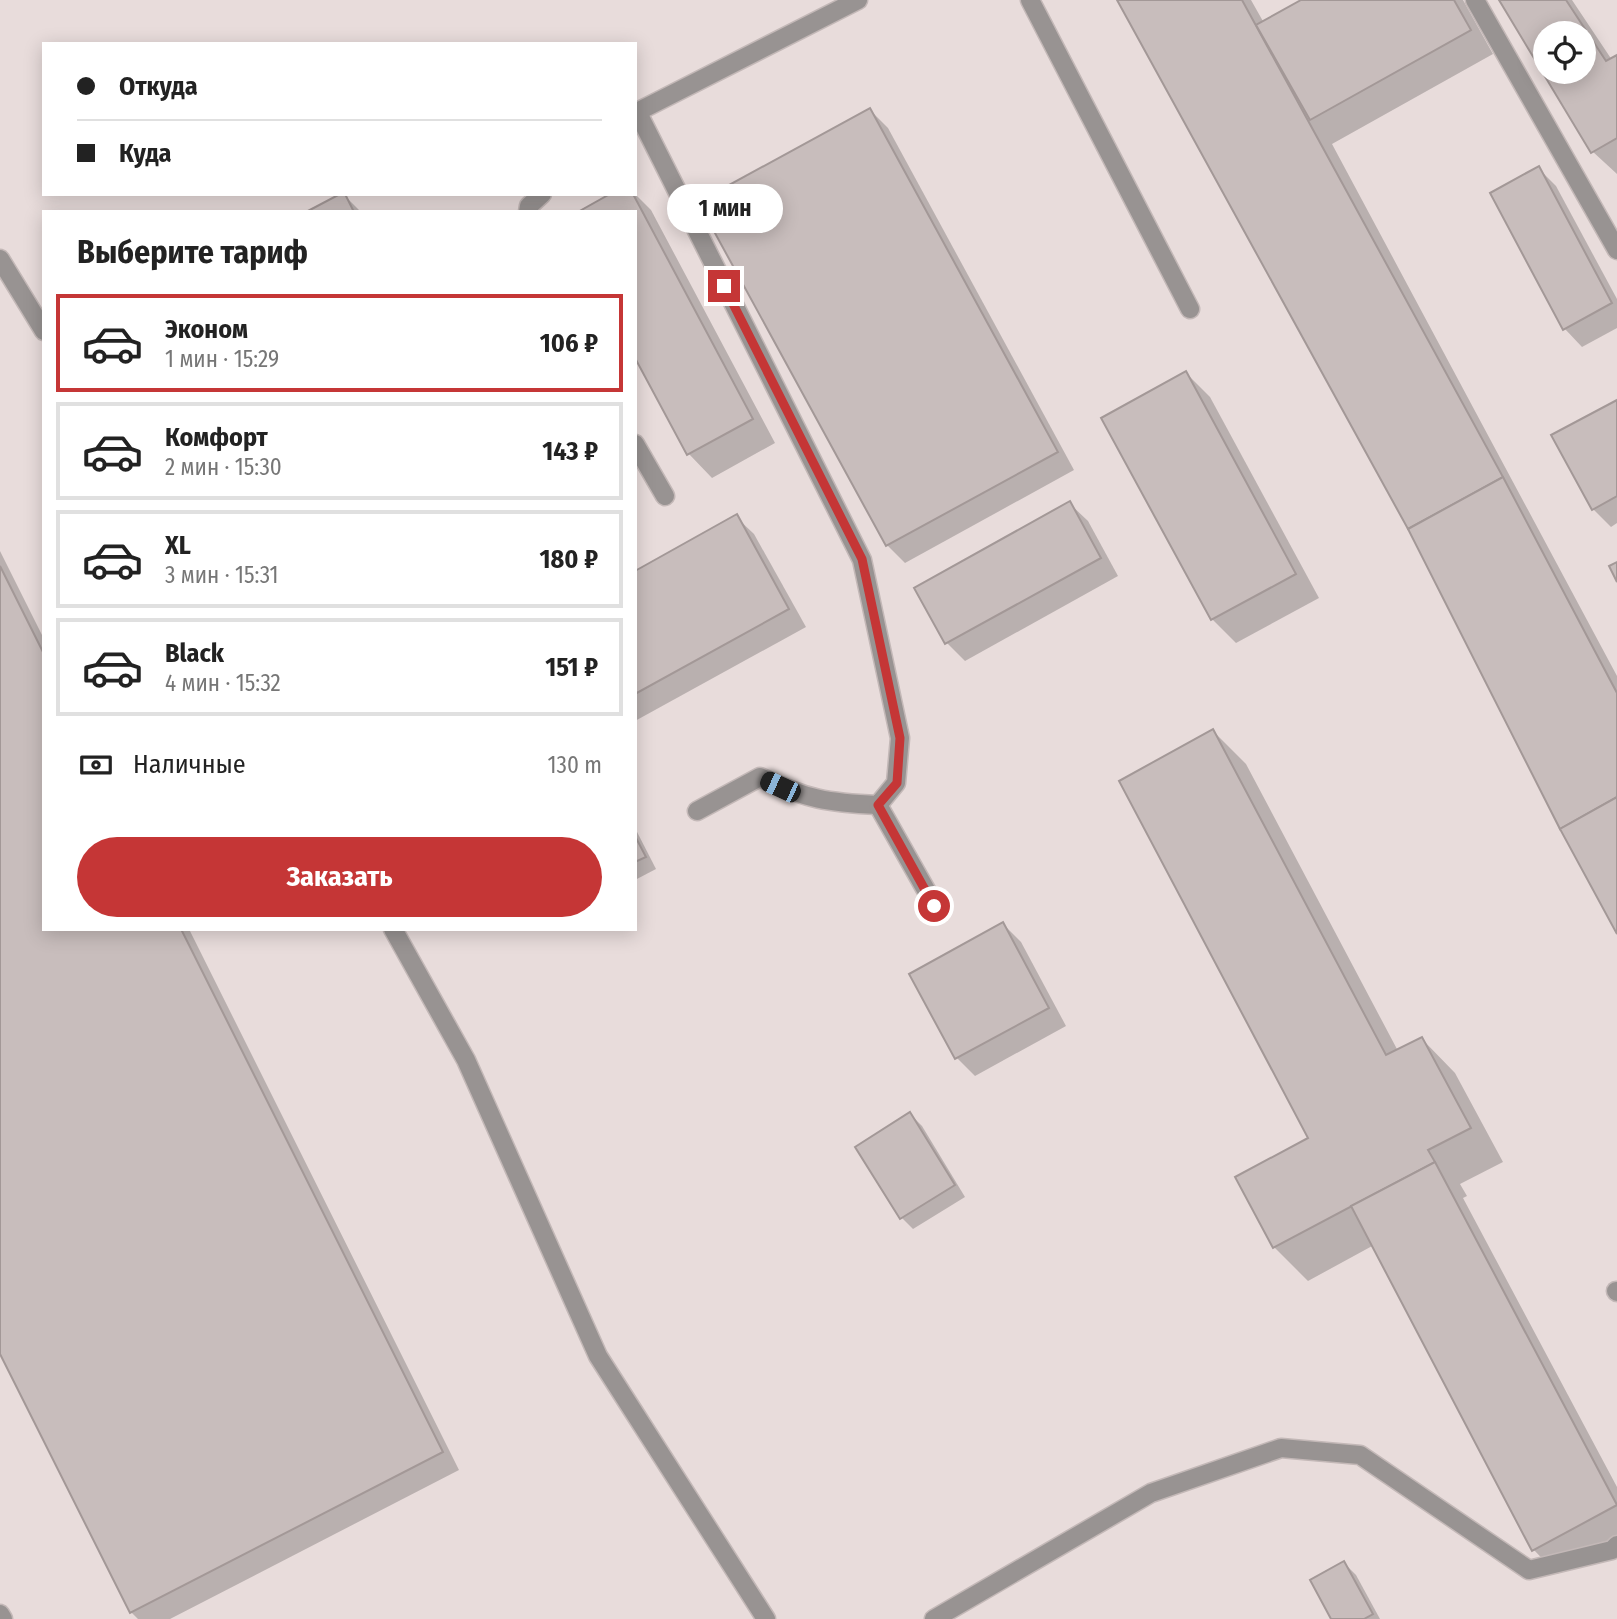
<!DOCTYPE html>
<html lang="ru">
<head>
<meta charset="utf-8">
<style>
	:root { --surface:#fff; --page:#f6f6f6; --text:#222; --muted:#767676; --line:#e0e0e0; --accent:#c53636 }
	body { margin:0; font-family:"Fira Sans Condensed",sans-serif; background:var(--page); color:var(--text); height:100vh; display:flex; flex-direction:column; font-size:26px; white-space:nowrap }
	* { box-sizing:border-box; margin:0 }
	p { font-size:23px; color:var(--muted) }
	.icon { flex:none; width:38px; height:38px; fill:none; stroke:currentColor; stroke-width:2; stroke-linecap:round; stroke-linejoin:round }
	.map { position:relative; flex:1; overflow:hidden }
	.details { position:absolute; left:42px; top:210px; width:595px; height:721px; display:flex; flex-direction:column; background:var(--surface); border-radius:0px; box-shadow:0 4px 18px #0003 }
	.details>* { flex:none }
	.hud { position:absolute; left:42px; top:42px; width:595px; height:154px; border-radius:0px; box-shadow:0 4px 18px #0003; display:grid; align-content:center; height:154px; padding:0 35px; background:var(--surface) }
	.fabs { position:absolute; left:1533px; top:21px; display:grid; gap:14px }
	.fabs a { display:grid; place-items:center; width:63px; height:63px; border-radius:50%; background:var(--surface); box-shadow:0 4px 18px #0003; font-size:35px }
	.end { position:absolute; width:32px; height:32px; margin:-16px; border:9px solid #c53636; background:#fff; box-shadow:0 0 0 4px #fff }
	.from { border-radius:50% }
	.bubble { position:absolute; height:49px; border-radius:24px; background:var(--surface); box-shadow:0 4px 18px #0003; font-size:23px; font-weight:700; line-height:49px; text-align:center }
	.car { position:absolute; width:21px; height:42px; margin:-21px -10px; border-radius:9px; box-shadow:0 0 5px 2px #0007; background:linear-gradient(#222 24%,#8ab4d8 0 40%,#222 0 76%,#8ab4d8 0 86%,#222 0) }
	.hud b { display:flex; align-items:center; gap:24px; height:66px; font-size:26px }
	.hud b+b { border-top:2px solid var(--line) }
	.hud i { width:18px; height:18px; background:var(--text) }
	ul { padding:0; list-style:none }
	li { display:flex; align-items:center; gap:21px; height:98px; margin:0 14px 10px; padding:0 21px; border:4px solid var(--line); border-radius:0px }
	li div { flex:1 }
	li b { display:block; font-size:26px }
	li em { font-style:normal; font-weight:700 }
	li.active { border-color:var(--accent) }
	li>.icon { width:63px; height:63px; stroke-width:1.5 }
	h2 { padding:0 35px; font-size:32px; line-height:84px }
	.pay { display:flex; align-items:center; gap:18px; height:77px; padding:0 35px; font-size:26px }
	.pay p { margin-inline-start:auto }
	.cta { display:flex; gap:14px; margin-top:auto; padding:14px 35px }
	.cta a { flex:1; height:80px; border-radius:42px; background:var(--accent); color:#fff; font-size:28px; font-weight:700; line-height:80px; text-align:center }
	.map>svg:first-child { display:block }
	.shadow { fill:#0003; fill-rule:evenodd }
	.building { fill:#c8bdbc; stroke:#a39897; stroke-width:2; fill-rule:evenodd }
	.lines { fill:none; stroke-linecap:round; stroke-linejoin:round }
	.lane-casing { stroke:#c3b8b7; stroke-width:21 }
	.lane { stroke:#989392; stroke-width:18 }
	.route { stroke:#c53636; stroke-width:9 }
</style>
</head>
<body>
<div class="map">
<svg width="1617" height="1619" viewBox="0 0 1617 1619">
	<rect width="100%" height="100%" fill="#e8dcdb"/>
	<g class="shadow">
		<polygon points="1119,0 1251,0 1264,23 1304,0 1463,0 1493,54 1332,144 1617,676 1617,930 1409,528"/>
		<path d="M1501,0h71l40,60 5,-3v117l-25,-23zM1545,33h39v39h-39z"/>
		<polygon points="870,110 888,128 1074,470 905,563 887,545"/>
		<polygon points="1538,168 1556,186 1617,299 1617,328 1582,347 1565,329"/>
		<polygon points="343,194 361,212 309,212"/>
		<polygon points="613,194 635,194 651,210 775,443 712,478 689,454 635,354 635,212"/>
		<polygon points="1186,373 1210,397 1319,598 1236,643 1212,619 1103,419"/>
		<polygon points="1617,402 1617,523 1611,527 1593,509"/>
		<polygon points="1070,504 1088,521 1118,576 965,661 947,643 917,589"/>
		<polygon points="736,517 754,534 806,627 635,721 635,573"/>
		<polygon points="0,551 44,639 44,929 189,929 459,1470 170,1619 138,1619 131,1612 0,1350"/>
		<polygon points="1213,731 1246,764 1398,1051 1422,1039 1455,1073 1503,1162 1460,1184 1467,1196 1463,1198 1617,1487 1617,1542 1557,1574 1534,1550 1374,1245 1308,1281 1274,1247 1311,1138"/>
		<polygon points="635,828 656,869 635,880"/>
		<polygon points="1003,924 1021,942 1066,1026 975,1076 957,1058 911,974"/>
		<polygon points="910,1114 922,1126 965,1197 913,1229 901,1217"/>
		<polygon points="1344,1563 1356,1575 1380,1619 1333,1619"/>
	</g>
	<g class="building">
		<polygon points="1117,0 1242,0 1503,477 1408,529"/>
		<polygon points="1301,0 1454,0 1471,30 1310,120 1256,25"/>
		<path d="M1499,0h67l40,61 11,-6v83l-26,15zM1545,33h39v39h-39z"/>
		<polygon points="870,108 1058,452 886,546 698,202"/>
		<polygon points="1539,166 1612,303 1563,330 1490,193"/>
		<polygon points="340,194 345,194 354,212 306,212"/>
		<polygon points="610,194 633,194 753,419 687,455 635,358 635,212 578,212"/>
		<polygon points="1186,371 1296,574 1211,620 1101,418"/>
		<polygon points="1617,400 1617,496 1592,510 1551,435"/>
		<polygon points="1503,477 1617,693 1617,797 1560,829 1408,529"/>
		<polygon points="1070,501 1101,558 945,644 914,588"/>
		<polygon points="737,514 789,609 635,694 635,571"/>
		<polygon points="1617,562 1617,582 1609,566"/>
		<polygon points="0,566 44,654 44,929 181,929 443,1452 130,1613 0,1354"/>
		<polygon points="1213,729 1386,1055 1422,1037 1471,1128 1428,1150 1435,1162 1273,1248 1235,1177 1308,1138 1119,781"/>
		<polygon points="1617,797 1617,934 1560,829"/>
		<polygon points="635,836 646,857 635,862"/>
		<polygon points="1003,922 1049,1008 955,1059 909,974"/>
		<polygon points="910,1112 955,1185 900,1219 855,1147"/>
		<polygon points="1435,1162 1617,1505 1532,1551 1351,1206"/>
		<polygon points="1344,1561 1373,1614 1364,1619 1331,1619 1310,1580"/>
	</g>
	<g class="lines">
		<g class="lane-casing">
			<g id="lane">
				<polyline points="1030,0 1190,309"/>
				<polyline points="1475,0 1617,250"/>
				<path d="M637,111l225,449 38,178 -4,45 -18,22c-50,-2 -72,-6 -118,-28l-63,34"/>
				<polyline points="635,113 858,0"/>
				<polyline points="528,212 529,206 542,194"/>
				<polyline points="0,259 44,331"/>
				<polyline points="635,444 665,496"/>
				<polyline points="878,805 935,906"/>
				<polyline points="393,929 466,1060 598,1356 766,1619"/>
				<polyline points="1616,1291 1617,1292"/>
				<polyline points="0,1614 3,1619"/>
				<polyline points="934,1619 1151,1493 1281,1448 1360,1455 1529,1570 1612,1550 1617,1545"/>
			</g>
		</g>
		<use href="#lane" class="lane"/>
	</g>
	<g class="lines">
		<polyline class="route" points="724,286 862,559 900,738 897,783 878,805 934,906"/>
	</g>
</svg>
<div class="fabs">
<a><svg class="icon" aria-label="locate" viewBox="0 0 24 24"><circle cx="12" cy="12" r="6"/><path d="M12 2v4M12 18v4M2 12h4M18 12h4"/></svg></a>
</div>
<i class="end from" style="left:934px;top:906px"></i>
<i class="end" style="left:724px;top:286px"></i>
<div class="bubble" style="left:667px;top:184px;width:116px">1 мин</div>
<i class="car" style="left:780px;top:787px;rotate:295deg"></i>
<div class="hud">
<b><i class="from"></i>Откуда</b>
<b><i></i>Куда</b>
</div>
<section class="details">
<h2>Выберите тариф</h2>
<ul>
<li class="active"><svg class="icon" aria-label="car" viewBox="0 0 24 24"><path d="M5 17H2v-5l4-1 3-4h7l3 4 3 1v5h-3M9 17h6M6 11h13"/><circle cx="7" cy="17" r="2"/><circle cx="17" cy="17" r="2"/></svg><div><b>Эконом</b><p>1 мин · 15:29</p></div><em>106 ₽</em></li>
<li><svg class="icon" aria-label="car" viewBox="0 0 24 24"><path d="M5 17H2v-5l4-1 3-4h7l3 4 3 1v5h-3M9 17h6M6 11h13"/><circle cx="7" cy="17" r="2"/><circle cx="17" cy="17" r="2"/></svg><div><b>Комфорт</b><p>2 мин · 15:30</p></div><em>143 ₽</em></li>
<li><svg class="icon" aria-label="car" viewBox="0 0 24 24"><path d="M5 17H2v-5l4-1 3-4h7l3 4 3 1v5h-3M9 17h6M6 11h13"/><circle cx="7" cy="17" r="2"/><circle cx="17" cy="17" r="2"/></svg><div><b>XL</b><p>3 мин · 15:31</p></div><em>180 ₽</em></li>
<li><svg class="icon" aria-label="car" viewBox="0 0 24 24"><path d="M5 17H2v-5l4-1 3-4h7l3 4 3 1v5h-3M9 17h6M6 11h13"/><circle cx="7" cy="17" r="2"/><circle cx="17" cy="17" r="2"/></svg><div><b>Black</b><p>4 мин · 15:32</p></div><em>151 ₽</em></li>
</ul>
<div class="pay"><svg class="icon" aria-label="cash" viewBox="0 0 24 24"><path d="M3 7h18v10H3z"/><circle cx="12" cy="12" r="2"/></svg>Наличные<p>130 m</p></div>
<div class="cta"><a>Заказать</a></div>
</section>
</div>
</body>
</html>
